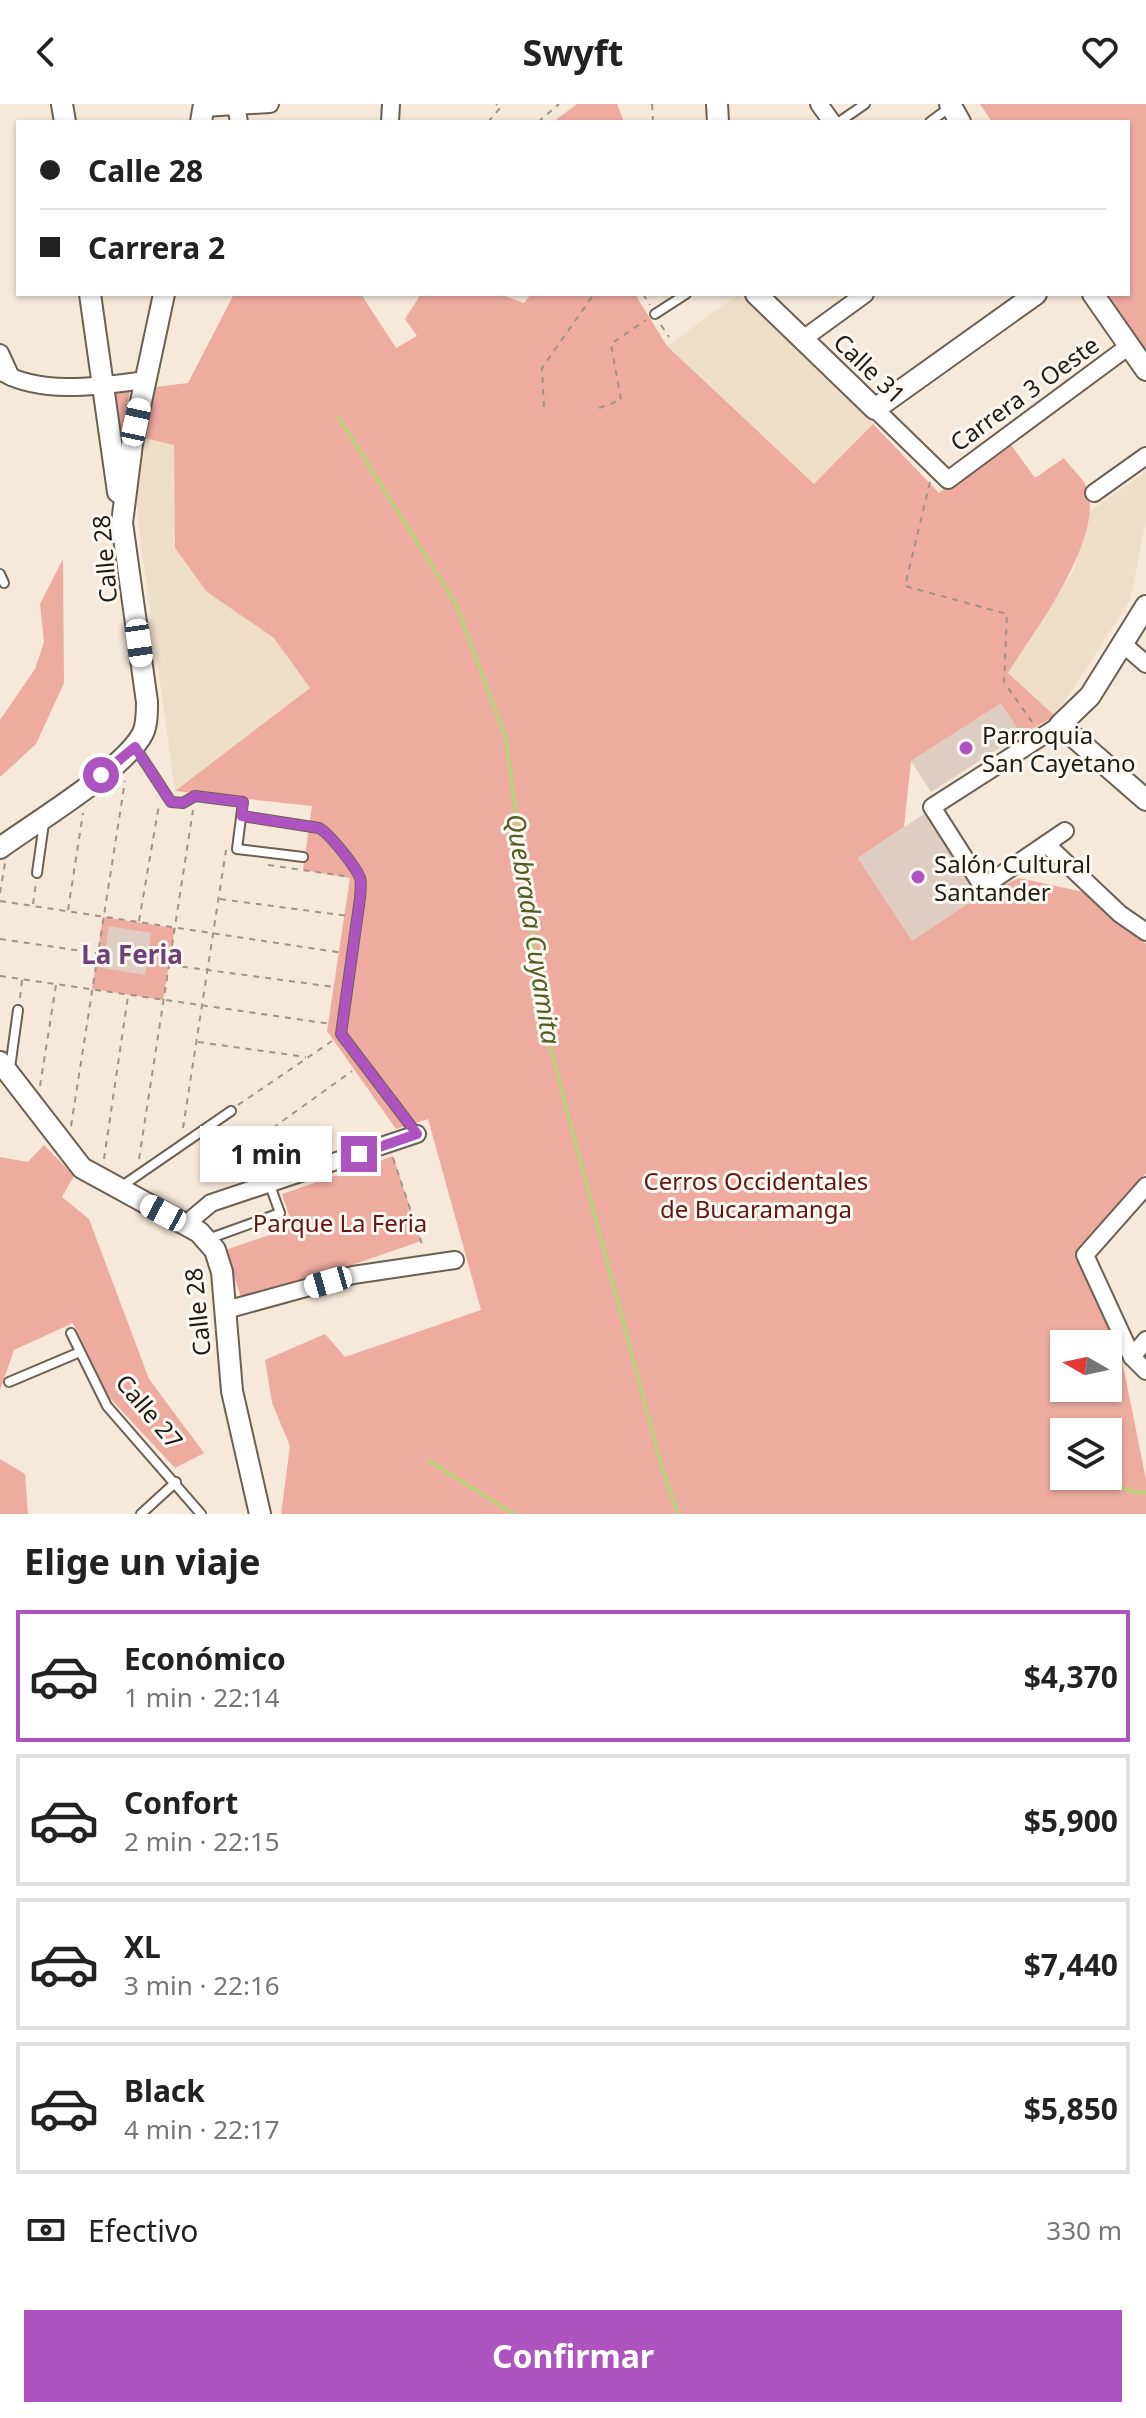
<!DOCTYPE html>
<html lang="es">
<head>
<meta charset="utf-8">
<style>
	:root { --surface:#fff; --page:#f6f6f6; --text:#222; --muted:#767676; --line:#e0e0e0; --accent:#ae54c0 }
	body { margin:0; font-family:"Noto Sans",sans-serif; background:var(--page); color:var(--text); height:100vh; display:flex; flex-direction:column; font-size:30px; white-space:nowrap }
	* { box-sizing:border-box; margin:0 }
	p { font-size:26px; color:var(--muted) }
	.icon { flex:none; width:44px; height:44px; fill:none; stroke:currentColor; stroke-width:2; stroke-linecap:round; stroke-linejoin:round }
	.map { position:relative; height:1410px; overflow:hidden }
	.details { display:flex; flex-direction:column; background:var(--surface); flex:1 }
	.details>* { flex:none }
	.guide { position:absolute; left:16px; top:16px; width:1114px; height:176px; border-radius:0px; box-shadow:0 2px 6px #0004; display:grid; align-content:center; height:176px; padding:0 24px; background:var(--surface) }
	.needle { width:52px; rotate:279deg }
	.buttons { position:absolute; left:1050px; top:1226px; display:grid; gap:16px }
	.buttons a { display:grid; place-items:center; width:72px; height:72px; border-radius:0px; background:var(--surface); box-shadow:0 2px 6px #0004; font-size:40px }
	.end { position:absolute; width:36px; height:36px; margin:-18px; border:10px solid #ae54c0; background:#fff; box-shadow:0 0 0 4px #fff }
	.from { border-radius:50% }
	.bubble { position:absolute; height:56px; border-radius:0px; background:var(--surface); box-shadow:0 2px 6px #0004; font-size:26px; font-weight:700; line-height:56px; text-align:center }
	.car { position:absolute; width:24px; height:48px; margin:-24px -12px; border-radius:10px; box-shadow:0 0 6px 2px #0007; background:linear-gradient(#fff 24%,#345 0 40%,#fff 0 76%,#345 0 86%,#fff 0) }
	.guide b { display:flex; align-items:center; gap:28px; height:76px; font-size:30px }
	.guide b+b { border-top:2px solid var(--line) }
	.guide i { width:20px; height:20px; background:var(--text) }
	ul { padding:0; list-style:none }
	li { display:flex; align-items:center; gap:24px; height:132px; margin:0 16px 12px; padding:0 8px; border:4px solid var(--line); border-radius:0px }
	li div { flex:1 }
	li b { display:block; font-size:30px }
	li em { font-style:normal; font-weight:700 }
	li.selected { border-color:var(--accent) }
	li>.icon { width:72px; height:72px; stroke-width:1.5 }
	h2 { padding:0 24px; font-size:36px; line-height:96px }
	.pay { display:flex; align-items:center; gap:20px; height:88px; padding:0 24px; font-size:30px }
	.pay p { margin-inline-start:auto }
	.cta { display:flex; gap:16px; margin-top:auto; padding:16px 24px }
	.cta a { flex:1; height:92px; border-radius:0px; background:var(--accent); color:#fff; font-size:32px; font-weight:700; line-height:92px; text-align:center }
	header { display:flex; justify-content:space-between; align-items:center; height:104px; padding:0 24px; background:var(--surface); font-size:36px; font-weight:700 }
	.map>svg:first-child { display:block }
	.built { fill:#efdec7 }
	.green { fill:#eeaca1; fill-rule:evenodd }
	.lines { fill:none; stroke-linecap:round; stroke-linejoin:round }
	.stream { stroke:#bcd07c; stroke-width:4 }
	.building { fill:#e0cdc2 }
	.service-casing { stroke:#6b6052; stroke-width:12 }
	.minor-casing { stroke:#6b6052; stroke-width:20 }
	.tertiary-casing { stroke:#6b6052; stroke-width:24 }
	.path { stroke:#9e9488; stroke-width:2; stroke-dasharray:6 6; stroke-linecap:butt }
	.service { stroke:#fff; stroke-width:8 }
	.minor { stroke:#fff; stroke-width:16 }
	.tertiary { stroke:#fff; stroke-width:20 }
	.route { stroke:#ae54c0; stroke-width:10 }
	.poi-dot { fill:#ae54c0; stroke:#fdf8f1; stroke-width:3 }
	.labels { text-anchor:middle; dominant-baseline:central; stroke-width:6; stroke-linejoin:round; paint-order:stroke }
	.street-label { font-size:24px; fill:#201b15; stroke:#fdf8f1 }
	.poi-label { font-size:24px; fill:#201b15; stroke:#fdf8f1; text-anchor:start }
	.park-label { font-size:24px; fill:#63150f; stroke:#fdf8f1 }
	.water-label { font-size:26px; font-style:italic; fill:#515d22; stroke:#fdf8f1 }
	.neighbourhood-label { font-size:26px; font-weight:bold; fill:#6d4076; stroke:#fdf8f1 }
</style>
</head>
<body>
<header><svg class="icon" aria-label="back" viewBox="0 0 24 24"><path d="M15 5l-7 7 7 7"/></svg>Swyft<svg class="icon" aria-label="heart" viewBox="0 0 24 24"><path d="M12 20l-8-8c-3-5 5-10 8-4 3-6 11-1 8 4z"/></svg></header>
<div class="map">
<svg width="1146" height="1410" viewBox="0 0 1146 1410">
	<rect width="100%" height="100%" fill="#f6e9d9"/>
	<g class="built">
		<polygon points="739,190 873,320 815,381 667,242"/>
		<polygon points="144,334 174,341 175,444 207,488 274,534 311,584 175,687 140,433 136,389"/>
		<polygon points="1146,367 1146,416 1130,497 1055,612 1008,569 1075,464 1088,409"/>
	</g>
	<g class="green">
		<polygon points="577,0 617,0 624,18 553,18"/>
		<polygon points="980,0 1146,0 1146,248 1107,190 1128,190 1128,18 992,18"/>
		<path d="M234,190h127l35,54 21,-12 -12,-17 16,-25h78l25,9 7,-9h104l32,52 147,138 59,-60 66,69 70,-51 26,36 29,-20c6,9 19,20 23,30 18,50 -53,144 -79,185l47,43 -34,19 -20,-31 -90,57 -7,66 -46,31 54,82 66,-43 41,-19 69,15 58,51v229l-72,81 47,101 25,125v34h-865l9,-68 -18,-43 -7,-43 60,-26 20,23 136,-47 -53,-191 -32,10 -69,-98 23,-153 -47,-8 9,-64 -137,-15 135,-103 -36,-50 -67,-46 -32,-44 -1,-103 -30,-7 11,-51 33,-4zM1064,1240h44v44h-44zM1064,1328h44v44h-44z"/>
		<polygon points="130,286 121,334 111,289"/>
		<polygon points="63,455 64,579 36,640 0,673 0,616 35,565 44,538 40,500"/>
		<polygon points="103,813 175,824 163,896 92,885"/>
		<polygon points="44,1041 74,1072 62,1093 89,1115 149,1275 204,1349 175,1364 109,1293 73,1219 14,1246 0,1286 0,1053 28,1058"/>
		<polygon points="393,1052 421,1137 243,1199 225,1146 293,1123 282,1090"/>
		<polygon points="0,1355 25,1370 28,1410 0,1410"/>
	</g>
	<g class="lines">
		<g class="stream">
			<polyline points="339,314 456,500 506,635 544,920 662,1364 678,1410"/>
			<polyline points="429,1357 514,1410"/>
			<polyline points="1056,1359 1064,1362"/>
			<polyline points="1091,1372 1137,1389 1146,1388"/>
		</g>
	</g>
	<g class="building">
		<polygon points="1001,599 1021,630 931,688 911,657"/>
		<polygon points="924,710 978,793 912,837 858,754"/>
		<polygon points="109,822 151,829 145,871 103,864"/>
	</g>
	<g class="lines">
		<g class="service-casing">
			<g id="service">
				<polyline points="839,18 865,0"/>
				<polyline points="930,18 950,3"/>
				<polyline points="655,210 686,190"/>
				<polyline points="0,470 4,479"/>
				<polyline points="135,643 171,698 183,699 195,692 243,698 237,745 303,753"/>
				<path d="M242,712l77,12c10,5 37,39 41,50 2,6 0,13 0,20l-19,136 76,100"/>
				<polyline points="37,769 44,719"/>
				<polyline points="10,964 18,906"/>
				<polyline points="122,1082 231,1007"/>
				<polyline points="208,1135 280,1109 254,1037"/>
				<polyline points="71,1229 107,1302 201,1410"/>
				<polyline points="9,1278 80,1248"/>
				<polyline points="141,1410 176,1378"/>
			</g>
		</g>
		<g class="minor-casing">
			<g id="minor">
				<polyline points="819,0 832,18"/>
				<polyline points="236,2 239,18"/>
				<polyline points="204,4 270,0"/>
				<polyline points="390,18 391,0"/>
				<polyline points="803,235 865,190"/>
				<polyline points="0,249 11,273"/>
				<path d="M0,267c40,25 101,15 145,9"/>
				<polyline points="875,305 948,376 1129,242"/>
				<polyline points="1094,389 1146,352"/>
				<polyline points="1123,540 1146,560"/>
				<polyline points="1060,621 932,703 983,783 1065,727"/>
				<polyline points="1046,740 1120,810 1146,828"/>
				<polyline points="1146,1082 1085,1151 1132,1253 1146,1267"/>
				<polyline points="186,1120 211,1099 417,1030"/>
				<polyline points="226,1206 353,1171 455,1156"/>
				<polyline points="1132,1253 1146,1236"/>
			</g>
		</g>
		<g class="tertiary-casing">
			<g id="tertiary">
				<polyline points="62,0 65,18"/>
				<polyline points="717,0 718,18"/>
				<polyline points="950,0 960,18"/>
				<polyline points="201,18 204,0"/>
				<polyline points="90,190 118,388"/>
				<polyline points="756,190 875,305 1036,190"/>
				<polyline points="1093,190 1146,266"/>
				<polyline points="1146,502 1090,592 1060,621 1146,696"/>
				<path d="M0,744c34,-25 126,-80 143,-115 4,-9 4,-20 4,-31l-25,-179 10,-79 32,-150"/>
				<polyline points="0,958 82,1064 199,1128 215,1146 222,1168 232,1287 260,1410"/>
			</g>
		</g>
		<g class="path">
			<polyline points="652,0 653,18"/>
			<polyline points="488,18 501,3 496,0"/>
			<polyline points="538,18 559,0"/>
			<polyline points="643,190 650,201"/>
			<polyline points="661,221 669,233"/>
			<polyline points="544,303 542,264 594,190"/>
			<polyline points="599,304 621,296 611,240 646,216"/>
			<polyline points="930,378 905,482 1007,510 1004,578 1032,618"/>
			<polyline points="268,761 344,772"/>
			<polyline points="0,789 5,759"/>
			<polyline points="220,795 348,812"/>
			<polyline points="0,797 343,849"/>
			<polyline points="33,800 36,779"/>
			<polyline points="68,806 83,709"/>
			<polyline points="139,817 159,701"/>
			<polyline points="0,835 96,849"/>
			<polyline points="170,861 334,883"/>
			<polyline points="0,872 331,920"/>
			<polyline points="20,894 22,876"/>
			<polyline points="198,938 306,953"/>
			<polyline points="40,982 56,881"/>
			<polyline points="238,1001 332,937"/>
			<polyline points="71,1022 125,677"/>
			<polyline points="183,1024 226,746"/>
			<polyline points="263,1031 352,967"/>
			<polyline points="393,1054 423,1143"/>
			<polyline points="104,1055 128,892"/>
			<polyline points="139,1055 193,706"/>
		</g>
		<use href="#service" class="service"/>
		<use href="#minor" class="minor"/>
		<use href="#tertiary" class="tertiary"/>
	</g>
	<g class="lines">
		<path class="route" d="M101,671l34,-28 36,55 12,1 12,-7 48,6 -1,14 77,12c10,5 37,39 41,50 2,6 0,13 0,20l-19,136 76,100 -58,20"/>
	</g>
	<g class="poi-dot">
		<circle cx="966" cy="644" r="8"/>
		<circle cx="918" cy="773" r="8"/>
	</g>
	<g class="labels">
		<g class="street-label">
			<text transform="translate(870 264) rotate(44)">Calle 31</text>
			<text transform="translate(1024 289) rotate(-36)">Carrera 3 Oeste</text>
			<text transform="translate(104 455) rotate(-95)">Calle 28</text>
			<text transform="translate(197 1208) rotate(-96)">Calle 28</text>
			<text transform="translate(150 1307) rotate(50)">Calle 27</text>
		</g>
		<g class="poi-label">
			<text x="982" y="630">Parroquia<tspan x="982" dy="28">San Cayetano</tspan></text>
			<text x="934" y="759">Salón Cultural<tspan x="934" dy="28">Santander</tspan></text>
		</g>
		<g class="park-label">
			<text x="756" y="1076">Cerros Occidentales<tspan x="756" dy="28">de Bucaramanga</tspan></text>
			<text x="340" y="1118">Parque La Feria</text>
		</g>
		<g class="water-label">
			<text transform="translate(534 825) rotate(81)">Quebrada Cuyamita</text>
		</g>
		<g class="neighbourhood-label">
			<text x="132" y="850">La Feria</text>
		</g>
	</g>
</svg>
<div class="buttons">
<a><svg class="needle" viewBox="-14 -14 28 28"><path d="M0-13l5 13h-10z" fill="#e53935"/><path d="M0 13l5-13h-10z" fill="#767676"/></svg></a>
<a><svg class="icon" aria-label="layers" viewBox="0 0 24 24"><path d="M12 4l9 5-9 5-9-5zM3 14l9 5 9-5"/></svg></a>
</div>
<i class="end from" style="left:101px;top:671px"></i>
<i class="end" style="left:359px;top:1050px"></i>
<div class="bubble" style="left:200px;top:1022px;width:132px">1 min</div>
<i class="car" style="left:136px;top:318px;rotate:12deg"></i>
<i class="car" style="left:139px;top:539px;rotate:172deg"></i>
<i class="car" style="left:163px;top:1109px;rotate:298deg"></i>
<i class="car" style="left:328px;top:1178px;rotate:254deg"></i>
<div class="guide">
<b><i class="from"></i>Calle 28</b>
<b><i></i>Carrera 2</b>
</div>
</div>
<section class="details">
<h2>Elige un viaje</h2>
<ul>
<li class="selected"><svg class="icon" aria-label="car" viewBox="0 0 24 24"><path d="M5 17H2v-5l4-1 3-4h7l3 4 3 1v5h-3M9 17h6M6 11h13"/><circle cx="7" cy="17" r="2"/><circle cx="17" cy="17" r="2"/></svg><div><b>Económico</b><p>1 min · 22:14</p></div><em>$4,370</em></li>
<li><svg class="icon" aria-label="car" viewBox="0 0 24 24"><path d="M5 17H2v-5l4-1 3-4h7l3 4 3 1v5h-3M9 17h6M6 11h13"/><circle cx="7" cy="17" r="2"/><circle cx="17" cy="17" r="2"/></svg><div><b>Confort</b><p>2 min · 22:15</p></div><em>$5,900</em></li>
<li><svg class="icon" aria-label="car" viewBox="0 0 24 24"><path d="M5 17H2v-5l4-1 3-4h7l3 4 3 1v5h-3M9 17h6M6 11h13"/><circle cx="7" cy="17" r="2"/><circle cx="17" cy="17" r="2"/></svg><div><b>XL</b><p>3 min · 22:16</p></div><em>$7,440</em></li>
<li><svg class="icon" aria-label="car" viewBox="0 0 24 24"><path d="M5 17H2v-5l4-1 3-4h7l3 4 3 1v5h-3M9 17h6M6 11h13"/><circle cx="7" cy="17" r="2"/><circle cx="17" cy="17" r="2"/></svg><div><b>Black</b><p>4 min · 22:17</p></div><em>$5,850</em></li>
</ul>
<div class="pay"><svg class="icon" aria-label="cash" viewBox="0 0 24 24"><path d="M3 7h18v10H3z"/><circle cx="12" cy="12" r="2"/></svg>Efectivo<p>330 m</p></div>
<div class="cta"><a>Confirmar</a></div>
</section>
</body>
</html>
